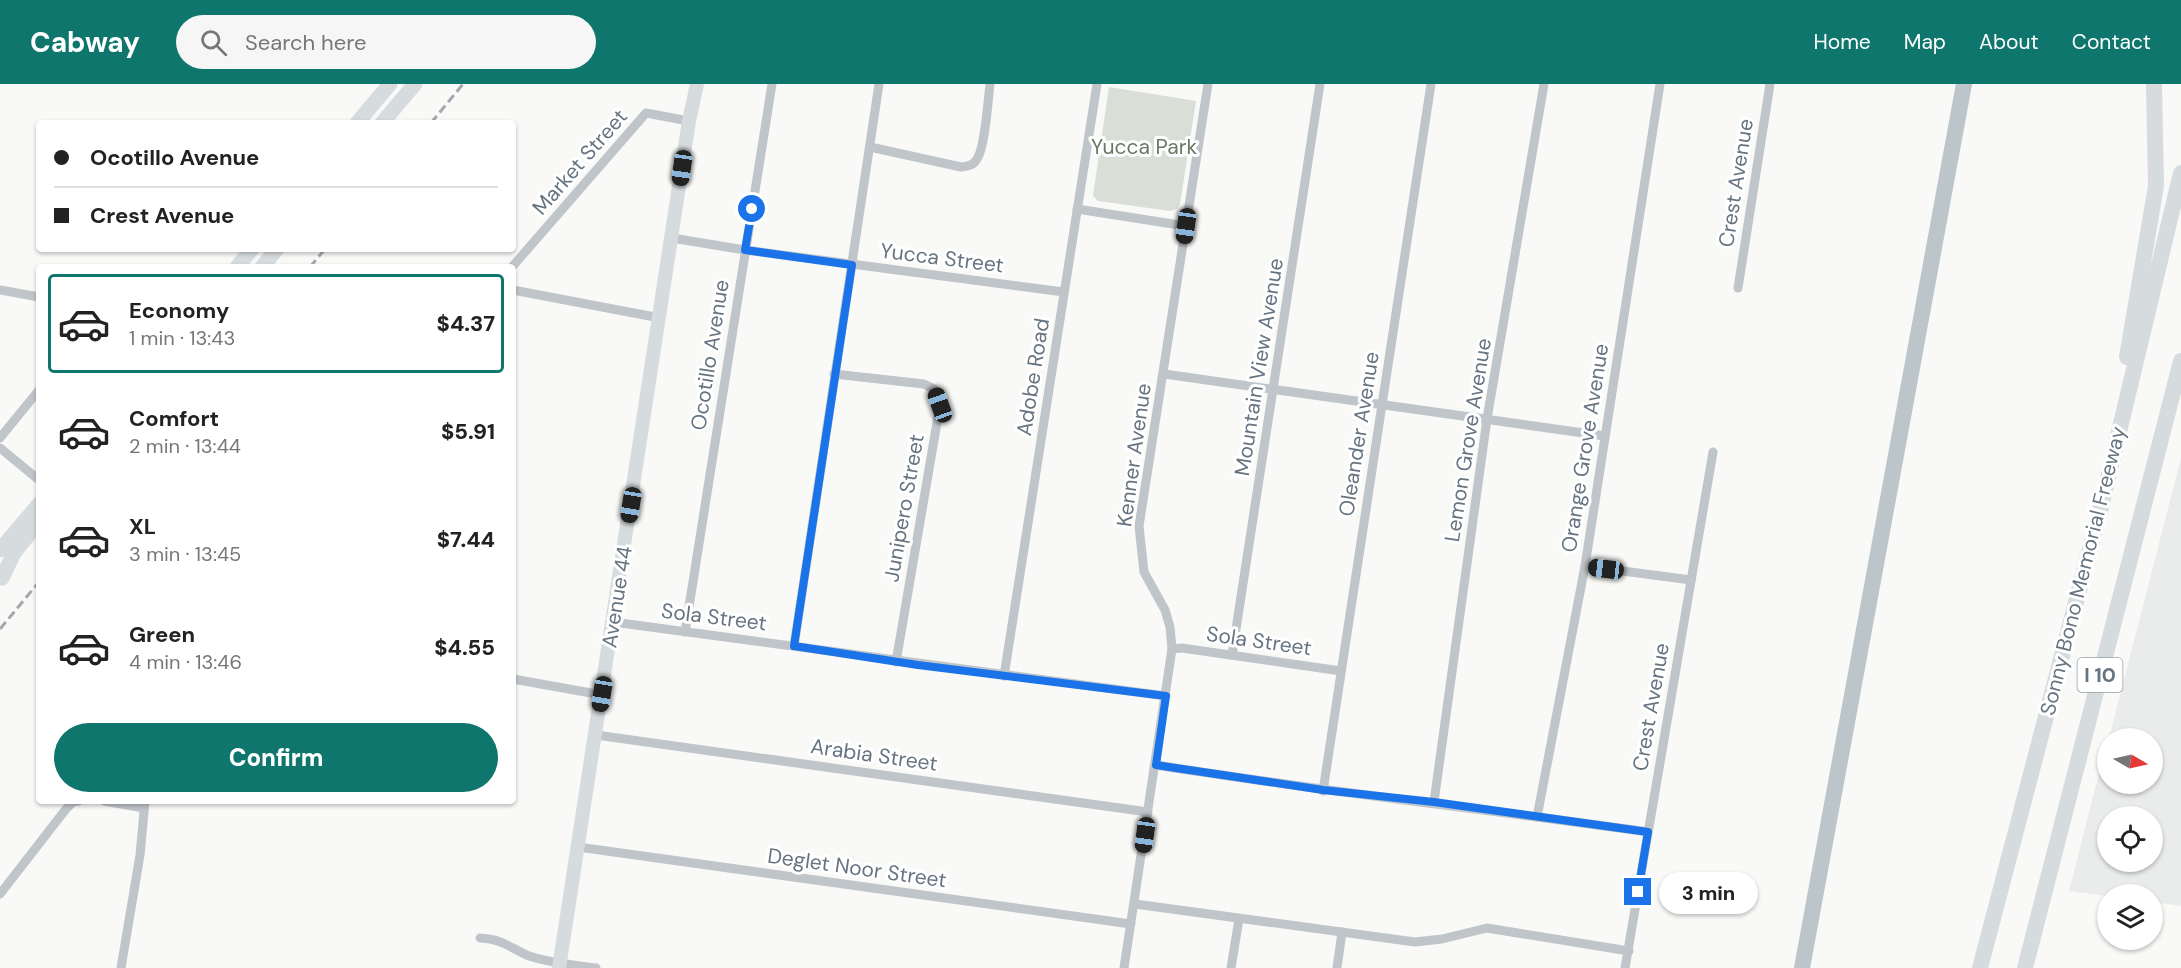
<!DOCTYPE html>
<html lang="en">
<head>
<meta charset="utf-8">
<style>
	:root { --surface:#fff; --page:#f6f6f6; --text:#222; --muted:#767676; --line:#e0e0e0; --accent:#0f766e }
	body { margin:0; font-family:"DM Sans",sans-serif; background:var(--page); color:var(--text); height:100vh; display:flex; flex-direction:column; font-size:22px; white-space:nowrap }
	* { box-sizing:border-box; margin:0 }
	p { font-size:20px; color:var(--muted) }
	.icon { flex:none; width:33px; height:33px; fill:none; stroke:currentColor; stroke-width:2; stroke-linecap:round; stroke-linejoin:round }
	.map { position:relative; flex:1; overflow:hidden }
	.drawer { position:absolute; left:36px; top:180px; width:480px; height:540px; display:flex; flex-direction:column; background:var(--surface); border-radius:6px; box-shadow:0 2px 4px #0004 }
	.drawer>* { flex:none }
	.guide { position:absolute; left:36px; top:36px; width:480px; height:132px; border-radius:6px; box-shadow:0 2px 4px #0004; display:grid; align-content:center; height:132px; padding:0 18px; background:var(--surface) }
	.needle { width:39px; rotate:99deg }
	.tools { position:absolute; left:2097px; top:644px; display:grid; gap:12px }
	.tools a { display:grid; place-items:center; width:66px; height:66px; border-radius:50%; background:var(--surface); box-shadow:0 2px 4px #0004; font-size:30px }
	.end { position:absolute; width:27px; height:27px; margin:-14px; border:8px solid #1a73e8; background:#fff; box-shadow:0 0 0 3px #fff }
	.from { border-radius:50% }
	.bubble { position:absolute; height:42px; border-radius:21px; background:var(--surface); box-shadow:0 2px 4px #0004; font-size:20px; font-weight:800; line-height:42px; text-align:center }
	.car { position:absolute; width:18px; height:36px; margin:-18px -9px; border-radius:8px; box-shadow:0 0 4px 2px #0007; background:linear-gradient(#222 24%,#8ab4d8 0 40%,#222 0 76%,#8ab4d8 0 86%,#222 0) }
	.guide b { display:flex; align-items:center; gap:21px; height:57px; font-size:22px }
	.guide b+b { border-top:2px solid var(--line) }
	.guide i { width:15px; height:15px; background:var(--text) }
	ul { padding:10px 0 0; list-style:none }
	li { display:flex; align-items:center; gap:18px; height:99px; margin:0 12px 9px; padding:0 6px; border:3px solid transparent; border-radius:6px }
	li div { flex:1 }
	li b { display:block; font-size:22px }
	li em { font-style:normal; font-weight:800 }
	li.selected { border-color:var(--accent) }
	li>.icon { width:54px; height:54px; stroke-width:1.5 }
	.button { display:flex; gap:12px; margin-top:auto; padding:12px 18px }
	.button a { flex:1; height:69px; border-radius:36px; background:var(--accent); color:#fff; font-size:24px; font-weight:800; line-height:69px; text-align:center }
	header { display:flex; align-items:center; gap:36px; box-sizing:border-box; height:84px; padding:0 30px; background:var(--accent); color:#fff }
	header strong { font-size:28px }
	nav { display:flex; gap:33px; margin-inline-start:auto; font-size:21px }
	.search { width:420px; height:54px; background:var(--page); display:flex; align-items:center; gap:15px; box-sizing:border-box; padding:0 21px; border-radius:33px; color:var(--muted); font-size:22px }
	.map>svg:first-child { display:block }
	.built { fill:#eaebeb; fill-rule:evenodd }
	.green { fill:#d9ded7 }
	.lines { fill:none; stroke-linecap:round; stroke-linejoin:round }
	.river { stroke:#bbc5ca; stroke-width:16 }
	.street { stroke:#c0c5c9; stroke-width:9 }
	.secondary { stroke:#d6dbde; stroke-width:14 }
	.primary { stroke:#d6dbde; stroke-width:15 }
	.highway { stroke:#d6dbde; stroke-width:16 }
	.rail { stroke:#a2a9ae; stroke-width:3; stroke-dasharray:9 4.5; stroke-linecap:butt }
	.route { stroke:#1a73e8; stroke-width:8 }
	.labels { text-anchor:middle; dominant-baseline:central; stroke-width:6; stroke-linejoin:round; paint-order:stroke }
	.shield { fill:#fff; stroke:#949ea7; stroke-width:1.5 }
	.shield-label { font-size:20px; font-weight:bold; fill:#667481 }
	.park-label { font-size:21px; fill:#677964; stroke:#fff }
	.street-label { font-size:21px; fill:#667481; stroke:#fff }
</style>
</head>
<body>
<header>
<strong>Cabway</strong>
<div class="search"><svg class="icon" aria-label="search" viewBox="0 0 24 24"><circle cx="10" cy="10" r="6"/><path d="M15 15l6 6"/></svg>Search here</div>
<nav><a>Home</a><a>Map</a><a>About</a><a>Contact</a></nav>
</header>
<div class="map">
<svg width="2181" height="884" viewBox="0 0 2181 884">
	<rect width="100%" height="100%" fill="#f9f9f7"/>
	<path class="built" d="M2181,374v448l-28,-4 -1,-8h-44l-1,2 -38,-5 38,-149 1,41h44v-45h-43zM2108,732h44v45h-44z"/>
	<polygon class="green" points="1109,3 1196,17 1180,120 1177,125 1170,127 1098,117 1093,112"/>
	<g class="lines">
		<polyline class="river" points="1802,884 1964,0"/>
		<g class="street">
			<path d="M870,63l91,20c7,-1 12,-1 16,-8 8,-11 11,-59 13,-75"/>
			<polyline points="1077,125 1186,142"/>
			<polyline points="672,154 745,166 1064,208"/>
			<polyline points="512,183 646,29 689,37"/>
			<polyline points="1738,204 1770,0"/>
			<polyline points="0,206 39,213"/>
			<polyline points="513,206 660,234"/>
			<polyline points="834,290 924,300 934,305 940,321 896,578"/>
			<polyline points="1164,290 1605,352"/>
			<polyline points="0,354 39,306"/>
			<polyline points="0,364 39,396"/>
			<polyline points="1585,482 1691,496"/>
			<path d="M613,538c184,25 368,51 553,74"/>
			<polyline points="685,548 772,0"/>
			<polyline points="794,562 879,0"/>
			<polyline points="1172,565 1182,564 1341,587"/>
			<polyline points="1232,571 1320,0"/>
			<polyline points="1004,592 1097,0"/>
			<polyline points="513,595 602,611"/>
			<polyline points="596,651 1148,728"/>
			<path d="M1156,681c163,26 328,44 492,67"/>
			<polyline points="1323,707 1431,0"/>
			<polyline points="104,717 144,724"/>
			<polyline points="1434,718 1487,335 1544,0"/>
			<polyline points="1537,733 1585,482 1660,0"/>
			<polyline points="578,763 1131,840"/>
			<polyline points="0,810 66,725 73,718 79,717"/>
			<polyline points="1135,820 1415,858 1442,855 1487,844 1629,867"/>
			<path d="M480,854c23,1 30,10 49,18 21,7 45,9 67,12"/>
			<polyline points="121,884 140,771 145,717"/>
			<polyline points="1124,884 1172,565 1170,543 1165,526 1144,488 1139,442 1208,0"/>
			<polyline points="1231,884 1239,835"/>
			<polyline points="1337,884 1342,848"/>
			<polyline points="1625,884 1713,368"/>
		</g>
		<polyline class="secondary" points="559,884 689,37 697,0"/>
		<g class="primary">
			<polyline points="357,39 390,0"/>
			<polyline points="382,39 415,0"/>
			<polyline points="237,183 252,165"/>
			<polyline points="262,183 277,165"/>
			<polyline points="0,466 39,420"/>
			<polyline points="2,494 14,469 39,438"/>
		</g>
		<g class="highway">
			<polyline points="2127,273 2156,102 2154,0"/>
			<polyline points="1980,884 2101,423 2181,89"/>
			<polyline points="2025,884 2181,277"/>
		</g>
		<g class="rail">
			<polyline points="431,39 463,0"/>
			<polyline points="310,183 325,165"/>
			<polyline points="0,545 39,498"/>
		</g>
	</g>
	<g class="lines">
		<polyline class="route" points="752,125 745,166 852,181 794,562 918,581 1166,612 1156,681 1323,706 1434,718 1648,748 1638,808"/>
	</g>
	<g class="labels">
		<rect class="shield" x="2077.5" y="574" width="45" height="34" rx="4.5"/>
		<g class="shield-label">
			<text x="2100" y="591">I 10</text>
		</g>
		<g class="park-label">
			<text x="1144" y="63">Yucca Park</text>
		</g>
		<g class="street-label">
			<text transform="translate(580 78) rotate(-49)">Market Street</text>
			<text transform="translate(1736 99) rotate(-81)">Crest Avenue</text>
			<text transform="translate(942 174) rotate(7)">Yucca Street</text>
			<text transform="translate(710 271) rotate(-81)">Ocotillo Avenue</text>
			<text transform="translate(1259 283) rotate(-81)">Mountain View Avenue</text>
			<text transform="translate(1033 293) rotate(-81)">Adobe Road</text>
			<text transform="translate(1359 350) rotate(-81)">Oleander Avenue</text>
			<text transform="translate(1468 356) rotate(-81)">Lemon Grove Avenue</text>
			<text transform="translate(1585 364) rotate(-81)">Orange Grove Avenue</text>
			<text transform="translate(1134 371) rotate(-82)">Kenner Avenue</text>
			<text transform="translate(904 424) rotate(-80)">Junipero Street</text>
			<text transform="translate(2083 487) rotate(-76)">Sonny Bono Memorial Freeway</text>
			<text transform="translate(617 513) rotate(-81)">Avenue 44</text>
			<text transform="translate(714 533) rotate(7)">Sola Street</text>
			<text transform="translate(1259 557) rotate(8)">Sola Street</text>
			<text transform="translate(1651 623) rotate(-80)">Crest Avenue</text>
			<text transform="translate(874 671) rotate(8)">Arabia Street</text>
			<text transform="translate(857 784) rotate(8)">Deglet Noor Street</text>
		</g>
	</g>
</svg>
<div class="tools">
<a><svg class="needle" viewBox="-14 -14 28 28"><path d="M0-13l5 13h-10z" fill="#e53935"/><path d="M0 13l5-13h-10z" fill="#767676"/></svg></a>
<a><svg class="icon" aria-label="locate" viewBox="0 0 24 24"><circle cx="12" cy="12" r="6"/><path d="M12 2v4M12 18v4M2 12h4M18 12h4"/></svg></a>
<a><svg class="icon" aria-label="layers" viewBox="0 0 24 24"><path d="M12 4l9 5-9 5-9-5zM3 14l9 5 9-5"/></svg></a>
</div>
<i class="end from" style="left:752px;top:125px"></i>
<i class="end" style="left:1638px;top:808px"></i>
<div class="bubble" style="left:1659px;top:788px;width:99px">3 min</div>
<i class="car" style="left:682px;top:84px;rotate:188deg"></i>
<i class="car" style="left:1186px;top:142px;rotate:188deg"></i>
<i class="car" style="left:940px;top:321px;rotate:340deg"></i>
<i class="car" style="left:631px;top:421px;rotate:189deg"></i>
<i class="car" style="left:1606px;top:485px;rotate:277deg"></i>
<i class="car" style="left:602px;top:610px;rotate:189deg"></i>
<i class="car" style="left:1145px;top:751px;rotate:188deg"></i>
<div class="guide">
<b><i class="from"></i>Ocotillo Avenue</b>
<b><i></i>Crest Avenue</b>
</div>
<section class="drawer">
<ul>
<li class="selected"><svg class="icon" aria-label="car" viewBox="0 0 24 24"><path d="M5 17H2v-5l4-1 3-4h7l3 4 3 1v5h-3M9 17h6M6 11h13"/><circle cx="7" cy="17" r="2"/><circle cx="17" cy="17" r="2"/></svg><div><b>Economy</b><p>1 min · 13:43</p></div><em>$4.37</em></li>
<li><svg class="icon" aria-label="car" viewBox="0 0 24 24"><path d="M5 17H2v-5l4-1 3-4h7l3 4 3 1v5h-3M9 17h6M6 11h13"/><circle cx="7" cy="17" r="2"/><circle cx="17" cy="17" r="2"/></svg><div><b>Comfort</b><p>2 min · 13:44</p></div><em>$5.91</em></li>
<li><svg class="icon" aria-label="car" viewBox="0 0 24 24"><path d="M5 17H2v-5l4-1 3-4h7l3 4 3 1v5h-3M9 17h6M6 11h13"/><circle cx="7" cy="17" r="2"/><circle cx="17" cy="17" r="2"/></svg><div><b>XL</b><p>3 min · 13:45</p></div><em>$7.44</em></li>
<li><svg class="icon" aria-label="car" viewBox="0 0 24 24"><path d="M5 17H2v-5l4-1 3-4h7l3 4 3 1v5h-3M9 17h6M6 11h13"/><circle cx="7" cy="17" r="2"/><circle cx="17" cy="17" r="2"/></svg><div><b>Green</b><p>4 min · 13:46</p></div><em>$4.55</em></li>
</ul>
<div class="button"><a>Confirm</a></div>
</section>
</div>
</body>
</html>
